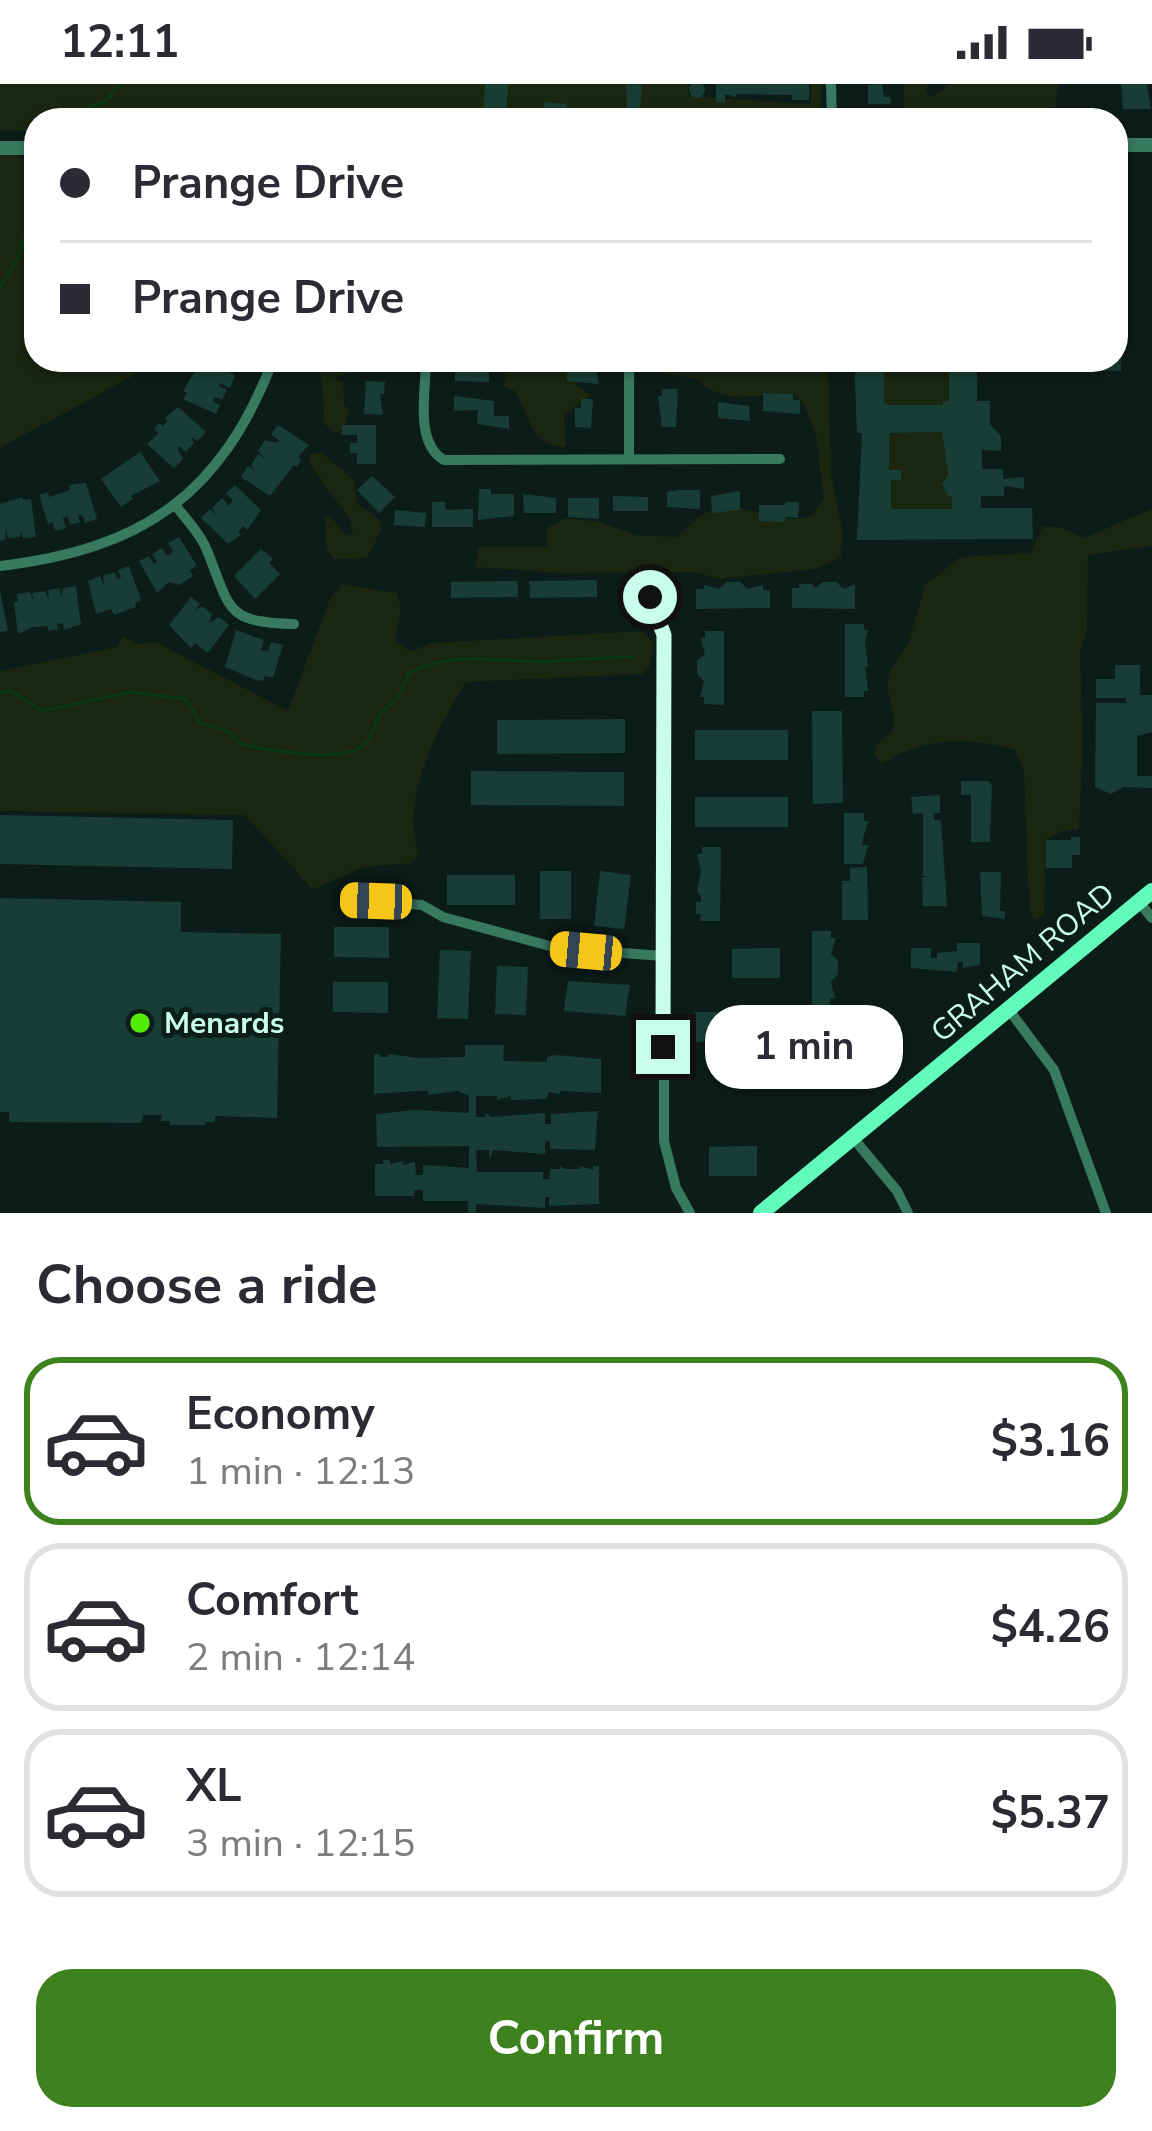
<!DOCTYPE html>
<html lang="en">
<head>
<meta charset="utf-8">
<style>
	:root { --surface:#fff; --page:#f2f2f3; --text:#2b2b33; --muted:#7c7c81; --line:#e1e1e2; --accent:#3d821f }
	body { margin:0; font-family:"Nunito Sans",sans-serif; background:var(--page); color:var(--text); height:100vh; display:flex; flex-direction:column; font-size:45px; white-space:nowrap }
	* { box-sizing:border-box; margin:0 }
	p { font-size:39px; color:var(--muted) }
	.icon { flex:none; width:66px; height:66px; fill:none; stroke:currentColor; stroke-width:2; stroke-linecap:round; stroke-linejoin:round }
	.map { position:relative; height:1129px; overflow:hidden }
	.sheet { display:flex; flex-direction:column; background:var(--surface); flex:1 }
	.sheet>* { flex:none }
	.hud { position:absolute; left:24px; top:24px; width:1104px; height:264px; border-radius:36px; box-shadow:0 3px 9px #0004; display:grid; align-content:center; height:264px; padding:0 36px; background:var(--surface) }
	.end { position:absolute; width:54px; height:54px; margin:-27px; border:15px solid #c9feec; background:#111; box-shadow:0 0 0 6px #111 }
	.from { border-radius:50% }
	.bubble { position:absolute; height:84px; border-radius:36px; background:var(--surface); box-shadow:0 3px 9px #0004; font-size:39px; font-weight:700; line-height:84px; text-align:center }
	.car { position:absolute; width:36px; height:72px; margin:-36px -18px; border-radius:15px; box-shadow:0 0 9px 3px #0007; background:linear-gradient(#f5c518 24%,#345 0 40%,#f5c518 0 76%,#345 0 86%,#f5c518 0) }
	.hud b { display:flex; align-items:center; gap:42px; height:114px; font-size:45px }
	.hud b+b { border-top:3px solid var(--line) }
	.hud i { width:30px; height:30px; background:var(--text) }
	ul { padding:0; list-style:none }
	li { display:flex; align-items:center; gap:36px; height:168px; margin:0 24px 18px; padding:0 12px; border:6px solid var(--line); border-radius:36px }
	li div { flex:1 }
	li b { display:block; font-size:45px }
	li em { font-style:normal; font-weight:700 }
	li.on { border-color:var(--accent) }
	li>.icon { width:108px; height:108px; stroke-width:1.5 }
	h2 { padding:0 36px; font-size:54px; line-height:144px }
	.action { display:flex; gap:24px; margin-top:auto; padding:24px 36px }
	.action a { flex:1; height:138px; border-radius:36px; background:var(--accent); color:#fff; font-size:48px; font-weight:700; line-height:138px; text-align:center }
	.status { display:flex; justify-content:space-between; align-items:center; height:84px; padding:0 60px; background:var(--surface); direction:ltr }
	.status svg { height:33px; fill:currentColor }
	.map>svg:first-child { display:block }
	.green { fill:#1a260f }
	.lines { fill:none; stroke-linecap:round; stroke-linejoin:round }
	.stream { stroke:#0a3813; stroke-width:3 }
	.building { fill:#183d34; fill-rule:evenodd }
	.minor { stroke:#387a60; stroke-width:10 }
	.tertiary { stroke:#387a60; stroke-width:14 }
	.secondary { stroke:#62fbbc; stroke-width:16 }
	.route { stroke:#c9feec; stroke-width:15 }
	.poi-dot { fill:#54ec06; stroke:#0c1c18; stroke-width:4.5 }
	.labels { text-anchor:middle; dominant-baseline:central; stroke-width:10; stroke-linejoin:round; paint-order:stroke }
	.street-label { font-size:30px; fill:#c9feec; stroke:#0c1c18 }
	.poi-label { font-size:30px; font-weight:bold; fill:#c9feec; stroke:#0c1c18; text-anchor:start }
</style>
</head>
<body>
<div class="status"><b>12:11</b><svg viewBox="0 0 49 12"><path d="M0 12V9h3v3zM5 12V6h3v6zM10 12V3h3v9zM15 12V0h3v12zM26 1h20v11H26zM47 4h2v5h-2z"/></svg></div>
<div class="map">
<svg width="1152" height="1129" viewBox="0 0 1152 1129">
	<rect width="100%" height="100%" fill="#0c1c18"/>
	<g class="green">
		<polygon points="0,0 688,0 689,12 810,20 811,0 822,0 820,36 36,36 36,46 0,47"/>
		<polygon points="904,0 928,0 925,8 932,14 949,0 1059,0 1053,33 1044,36 908,36 903,29"/>
		<polygon points="0,64 15,64 19,75 36,75 36,276 150,276 131,293 0,364"/>
		<path d="M320,276h34l-1,12 -15,4 -2,4 7,3 1,21 5,8 -5,18 -8,3 -13,-10c3,-22 -3,-41 -3,-63z"/>
		<path d="M507,276h66l3,25 16,10 -28,20 2,32c-35,0 -37,-32 -51,-56l-11,-4z"/>
		<path d="M652,276h176l3,114 12,59 -2,24 -26,12 -95,10 -25,-7 -132,1 -88,-6 3,-20h69v-19l18,-10 35,4 35,13 43,2c55,-63 77,-5 134,-21l11,-17 -6,-60 -14,-37 -10,-8c-35,-2 -70,14 -95,-15l-32,-5z"/>
		<polygon points="891,280 944,280 949,286 949,317 943,317 943,321 889,321 884,318 884,286"/>
		<polygon points="942,348 948,391 942,400 952,412 952,425 891,425 891,396 901,396 901,387 889,386 889,349"/>
		<polygon points="322,369 355,397 356,419 379,435 381,446 367,474 335,475 326,465 325,432 331,433 346,452 353,448 349,434 308,378 311,370"/>
		<path d="M1152,425v37l-64,9 -1,74 -7,24 3,93 -4,83 -16,2 -17,9 -2,76 -10,4 -5,-14 -5,-134 -9,-22c-47,-13 -91,-14 -133,14l-8,-10 3,-10 14,-11 4,-12 -8,-35 4,-17 17,-26 17,-58 35,-28 70,-4 13,-27 20,2 20,10z"/>
		<path d="M342,500l55,9 4,15 -6,32 15,11 22,-8 211,-12 10,12 -3,23 -7,8 -177,8c-30,47 -66,118 -47,174l-8,7 -48,4 -50,23 -68,-75 -245,-4v-140l117,-24 6,-11 14,8 19,-2 132,69 42,-112z"/>
	</g>
	<g class="lines">
		<g class="stream">
			<polyline points="55,36 106,17 119,0"/>
			<polyline points="0,203 19,172 36,108"/>
			<path d="M0,609l10,-3 32,21 89,-19 55,7 14,24 30,9 11,12c26,6 102,20 123,1 10,-9 9,-24 18,-33 18,-17 17,-13 26,-38 50,-27 96,-9 149,-13 26,-2 50,-4 76,-4"/>
		</g>
	</g>
	<g class="building">
		<circle cx="697" cy="6" r="8"/>
		<polygon points="485,0 508,0 506,36 483,36"/>
		<polygon points="642,0 640,25 627,25 626,1"/>
		<polygon points="716,0 809,0 809,16 792,16 792,11 736,10 736,13 725,10 725,18 716,18"/>
		<polygon points="882,0 884,13 890,13 891,20 868,20 868,1"/>
		<polygon points="1121,0 1147,0 1151,25 1123,25"/>
		<polygon points="544,18 567,20 567,34 544,35"/>
		<polygon points="1116,172 1124,172 1123,198 1116,197"/>
		<polygon points="1116,229 1122,229 1121,287 1077,287 1077,276 1116,276"/>
		<polygon points="191,276 211,276 235,292 230,304 220,299 219,302 227,306 222,316 215,313 213,317 220,321 216,330 183,315 187,309 183,307 199,280"/>
		<rect x="373" y="276" width="17" height="10"/>
		<polygon points="467,276 489,276 489,298 455,297 455,282 467,282"/>
		<polygon points="569,276 594,276 599,300 567,297 567,287 576,287 576,282 569,282"/>
		<path d="M854,276h37v10h-7v32l5,3h54v-4h6v-31h-5v-10h33v41h13v24l11,11v15l-19,-1v19h21v10l21,-2v12l-20,-3v10h-23v12h51l1,31 -176,1 5,-107h-5zM942,348l6,43 -6,9 6,12h4v13h-61v-29h10v-10h-12v-37z"/>
		<polygon points="366,297 385,298 384,310 380,310 383,331 364,330"/>
		<polygon points="662,305 678,305 676,343 662,343 658,312 662,312"/>
		<polygon points="763,309 793,310 793,316 800,316 800,330 763,327"/>
		<polygon points="454,312 494,317 494,332 509,332 509,345 477,340 478,326 454,327"/>
		<polygon points="581,315 593,315 591,344 575,343 575,324 581,324"/>
		<polygon points="718,318 749,322 750,337 718,334"/>
		<polygon points="178,323 206,348 197,357 191,352 194,359 186,368 179,362 177,364 183,375 174,384 147,360 159,349 154,345 159,339 163,342 168,337 165,334"/>
		<polygon points="278,341 309,361 298,373 301,376 297,383 294,381 270,412 241,393 248,382 255,386 251,381 258,370 266,375 258,367 265,356 277,359 279,356 271,351"/>
		<polygon points="342,341 376,341 376,380 357,380 357,369 350,369 350,359 357,359 357,351 342,351"/>
		<polygon points="140,368 160,397 131,412 133,415 121,423 101,395"/>
		<polygon points="372,392 395,413 379,429 357,406"/>
		<polygon points="86,399 97,435 85,439 82,431 78,432 80,438 70,441 68,433 63,434 66,444 55,447 53,438 48,440 39,411 48,408 49,413 70,406 69,401"/>
		<polygon points="235,401 261,426 247,446 243,442 238,448 241,451 228,460 201,434 210,425 216,431 212,424 222,414 229,422 233,416 226,409"/>
		<polygon points="479,405 491,405 491,410 514,410 514,432 478,436"/>
		<polygon points="678,406 700,406 700,425 667,423 667,408"/>
		<polygon points="740,407 740,426 712,429 711,412"/>
		<polygon points="523,410 556,414 556,429 524,429"/>
		<polygon points="613,412 648,413 648,427 613,427"/>
		<polygon points="23,413 23,416 31,415 36,453 23,454 21,446 20,453 8,454 6,445 5,456 0,457 0,420"/>
		<polygon points="568,414 599,414 599,435 568,433"/>
		<polygon points="432,418 445,418 446,426 473,425 473,443 432,443"/>
		<polygon points="785,418 799,418 798,434 785,433 785,438 759,437 759,421 785,421"/>
		<polygon points="395,426 426,429 425,443 394,441"/>
		<polygon points="179,453 197,482 190,486 193,492 179,501 169,498 157,509 139,477 149,472 154,480 157,478 152,470 162,464 167,472 171,470 173,467 168,459"/>
		<polygon points="261,465 273,475 269,479 280,490 255,515 234,492"/>
		<polygon points="129,482 141,516 135,519 136,523 114,531 111,525 96,530 88,497 100,492 104,502 103,492 115,488 117,495 121,494 118,486"/>
		<polygon points="597,496 597,513 530,514 529,497"/>
		<polygon points="518,497 518,513 451,514 451,498"/>
		<polygon points="727,498 740,498 748,505 763,501 763,506 770,506 770,524 696,525 696,505 704,505 704,501 719,505"/>
		<polygon points="823,498 836,498 844,505 855,500 855,525 792,524 792,504 799,504 799,500 812,500 815,504"/>
		<polygon points="76,502 81,540 64,546 63,539 57,540 58,545 48,547 48,542 33,543 18,550 14,518 18,518 17,510 30,508 34,519 32,509 45,507 49,515 48,506 60,504 61,514 63,504"/>
		<polygon points="0,506 8,547 0,548"/>
		<polygon points="191,513 200,520 195,527 202,522 212,530 209,539 219,533 229,541 208,569 195,559 191,564 169,541"/>
		<polygon points="845,540 864,540 864,546 868,546 865,558 868,583 865,583 868,607 864,607 864,613 845,613"/>
		<polygon points="236,546 264,556 261,566 268,567 271,558 283,561 273,594 265,592 263,597 256,596 225,583"/>
		<polygon points="705,547 724,547 724,621 704,620 704,613 700,613 704,597 697,590 697,577 705,570 701,554 705,554"/>
		<polygon points="1115,581 1140,581 1140,611 1152,611 1152,648 1137,652 1137,692 1152,692 1152,704 1123,703 1111,710 1095,703 1096,619 1126,619 1126,614 1096,614 1096,595 1115,595"/>
		<polygon points="812,627 842,627 843,719 813,720"/>
		<polygon points="625,635 625,669 497,670 497,636"/>
		<rect x="695" y="646" width="93" height="30"/>
		<polygon points="471,687 624,688 624,722 471,721"/>
		<polygon points="961,697 989,697 992,702 990,758 971,758 971,711 961,711"/>
		<polygon points="940,711 940,729 934,729 934,736 941,736 947,822 923,822 922,794 930,792 923,792 923,729 913,730 911,713"/>
		<rect x="695" y="713" width="93" height="30"/>
		<polygon points="844,729 864,729 864,737 868,737 863,755 862,761 868,761 863,780 844,780"/>
		<polygon points="0,731 233,736 232,785 0,780"/>
		<polygon points="1071,753 1080,753 1080,771 1072,771 1072,784 1046,784 1046,756 1071,756"/>
		<polygon points="702,763 721,763 720,837 700,837 701,830 696,830 696,818 701,818 701,813 697,807 701,787 697,770 702,770"/>
		<polygon points="867,783 868,836 842,836 842,797 850,797 850,784"/>
		<rect x="540" y="787" width="31" height="48"/>
		<polygon points="600,787 631,791 624,845 594,842"/>
		<polygon points="980,788 1001,788 1000,827 1005,827 1005,835 982,832"/>
		<rect x="447" y="791" width="68" height="30"/>
		<polygon points="0,814 181,818 181,848 281,850 277,1034 215,1032 215,1038 206,1038 206,1041 170,1041 170,1037 161,1037 162,1031 143,1031 142,1039 9,1038 9,1028 0,1028"/>
		<polygon points="334,843 389,843 389,874 334,873"/>
		<polygon points="812,847 831,847 831,854 836,854 831,870 838,877 838,890 831,898 835,914 830,914 830,921 812,921"/>
		<polygon points="957,859 980,859 980,881 963,884 963,878 958,878 957,888 911,884 911,864 931,864 931,874 937,874 937,869 957,867"/>
		<polygon points="765,864 780,864 780,894 732,894 732,865"/>
		<polygon points="440,866 471,867 468,935 437,934"/>
		<polygon points="497,882 528,883 526,931 495,930"/>
		<polygon points="568,897 630,901 625,932 564,927"/>
		<polygon points="333,898 388,898 388,929 333,928"/>
		<polygon points="844,926 864,926 867,935 867,946 864,946 867,971 863,971 867,996 863,996 863,1003 844,1003"/>
		<polygon points="695,928 788,928 788,957 695,958"/>
		<polygon points="465,961 504,961 503,977 547,978 547,973 556,971 601,975 601,1009 560,1007 560,1010 549,1008 546,1015 511,1016 511,1012 497,1016 497,1012 476,1012 476,1033 486,1033 486,1029 491,1033 545,1029 545,1040 551,1040 551,1030 598,1027 595,1066 550,1065 550,1058 545,1057 545,1070 493,1066 490,1076 489,1066 476,1066 477,1088 543,1088 543,1095 550,1095 550,1085 559,1085 560,1082 564,1085 580,1085 580,1082 593,1086 593,1082 599,1082 599,1120 549,1122 549,1113 545,1113 545,1124 476,1120 476,1129 468,1129 468,1117 423,1117 423,1106 414,1106 414,1112 375,1112 375,1080 383,1080 383,1076 390,1076 390,1080 403,1077 403,1081 415,1078 416,1091 423,1091 423,1081 469,1084 469,1062 377,1063 376,1030 415,1026 469,1029 469,1012 457,1007 428,1011 428,1007 417,1007 374,1010 374,970 380,970 380,973 388,973 388,970 419,974 465,973"/>
		<polygon points="742,1062 757,1062 757,1092 709,1092 709,1063"/>
	</g>
	<g class="lines">
		<g class="minor">
			<polyline points="831,0 832,36"/>
			<path d="M426,276c0,30 -12,83 18,100l336,-1"/>
			<polyline points="629,276 629,375"/>
			<path d="M175,421c12,15 27,31 33,48 23,58 18,69 86,71"/>
			<path d="M0,482c142,-17 221,-70 273,-206"/>
			<polyline points="650,513 664,551 664,1057 676,1104 690,1129"/>
			<polyline points="349,816 422,821 443,833 557,864 663,872"/>
			<polyline points="1139,818 1152,834"/>
			<polyline points="1009,926 1054,986 1106,1129"/>
			<polyline points="854,1055 897,1107 908,1129"/>
		</g>
		<g class="tertiary">
			<polyline points="1116,61 1152,61"/>
			<polyline points="0,64 36,64"/>
		</g>
		<polyline class="secondary" points="761,1129 1152,807"/>
	</g>
	<g class="lines">
		<polyline class="route" points="650,513 664,551 663,963"/>
	</g>
	<circle class="poi-dot" cx="140" cy="939" r="12"/>
	<g class="labels">
		<g class="street-label">
			<text transform="translate(1023 879) rotate(-40)">GRAHAM ROAD</text>
		</g>
		<g class="poi-label">
			<text x="164" y="939">Menards</text>
		</g>
	</g>
</svg>
<i class="end from" style="left:650px;top:513px"></i>
<i class="end" style="left:663px;top:963px"></i>
<div class="bubble" style="left:705px;top:921px;width:198px">1 min</div>
<i class="car" style="left:376px;top:817px;rotate:272deg"></i>
<i class="car" style="left:586px;top:867px;rotate:275deg"></i>
<div class="hud">
<b><i class="from"></i>Prange Drive</b>
<b><i></i>Prange Drive</b>
</div>
</div>
<section class="sheet">
<h2>Choose a ride</h2>
<ul>
<li class="on"><svg class="icon" aria-label="car" viewBox="0 0 24 24"><path d="M5 17H2v-5l4-1 3-4h7l3 4 3 1v5h-3M9 17h6M6 11h13"/><circle cx="7" cy="17" r="2"/><circle cx="17" cy="17" r="2"/></svg><div><b>Economy</b><p>1 min · 12:13</p></div><em>$3.16</em></li>
<li><svg class="icon" aria-label="car" viewBox="0 0 24 24"><path d="M5 17H2v-5l4-1 3-4h7l3 4 3 1v5h-3M9 17h6M6 11h13"/><circle cx="7" cy="17" r="2"/><circle cx="17" cy="17" r="2"/></svg><div><b>Comfort</b><p>2 min · 12:14</p></div><em>$4.26</em></li>
<li><svg class="icon" aria-label="car" viewBox="0 0 24 24"><path d="M5 17H2v-5l4-1 3-4h7l3 4 3 1v5h-3M9 17h6M6 11h13"/><circle cx="7" cy="17" r="2"/><circle cx="17" cy="17" r="2"/></svg><div><b>XL</b><p>3 min · 12:15</p></div><em>$5.37</em></li>
</ul>
<div class="action"><a>Confirm</a></div>
</section>
</body>
</html>
